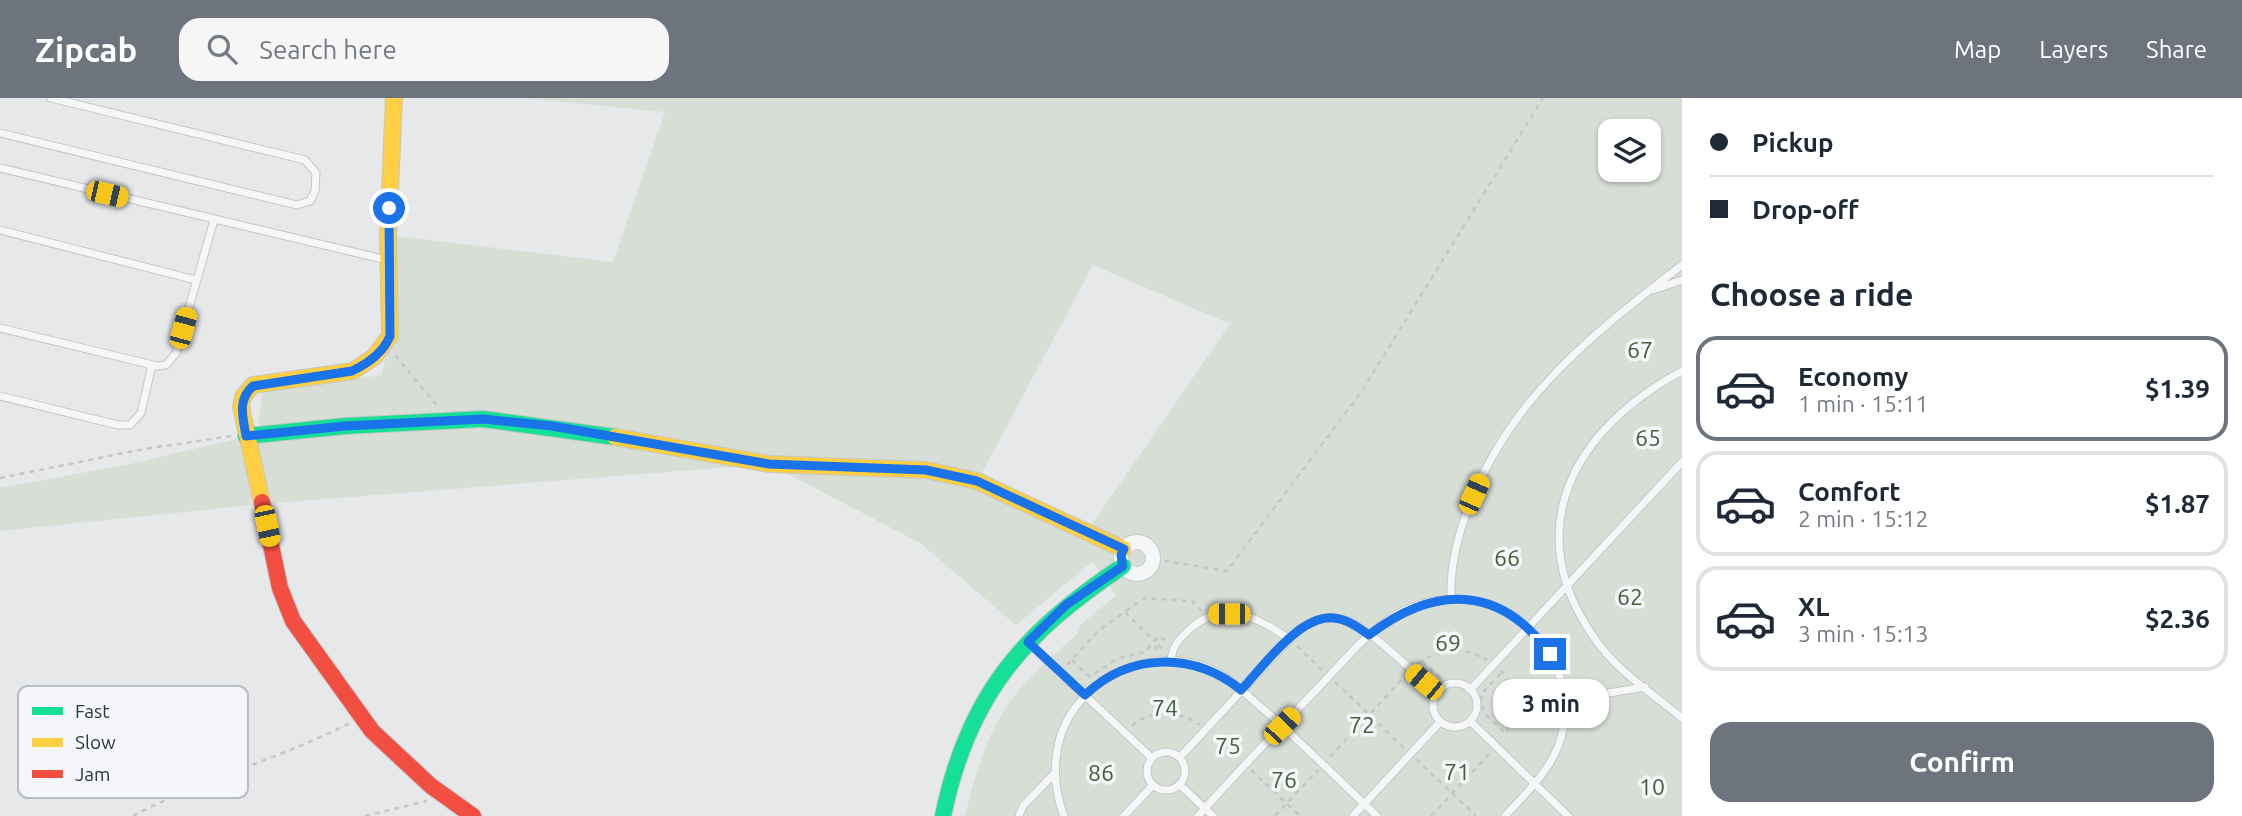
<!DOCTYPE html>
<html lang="en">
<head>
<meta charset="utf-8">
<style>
	:root { --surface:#fff; --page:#f6f6f7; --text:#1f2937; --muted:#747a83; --line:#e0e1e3; --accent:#6d747e }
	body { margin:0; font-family:Ubuntu,sans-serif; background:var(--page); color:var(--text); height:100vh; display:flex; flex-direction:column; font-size:26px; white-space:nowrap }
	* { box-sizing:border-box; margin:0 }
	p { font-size:23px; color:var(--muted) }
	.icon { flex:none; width:38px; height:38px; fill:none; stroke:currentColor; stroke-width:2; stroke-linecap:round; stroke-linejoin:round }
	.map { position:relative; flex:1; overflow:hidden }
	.drawer { display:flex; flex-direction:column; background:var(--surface); width:560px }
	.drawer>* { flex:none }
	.guide { display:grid; align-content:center; height:154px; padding:0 28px; background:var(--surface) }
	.tools { position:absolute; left:1598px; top:21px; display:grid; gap:14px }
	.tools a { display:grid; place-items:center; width:63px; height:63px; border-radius:14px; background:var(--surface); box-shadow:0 2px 5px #0004; font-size:35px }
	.end { position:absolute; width:32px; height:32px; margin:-16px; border:9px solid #1a73e8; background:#fff; box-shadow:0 0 0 4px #fff }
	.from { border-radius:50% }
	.bubble { position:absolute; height:49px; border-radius:21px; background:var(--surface); box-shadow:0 2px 5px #0004; font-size:23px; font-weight:700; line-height:49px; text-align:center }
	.car { position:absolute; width:21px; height:42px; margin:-21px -10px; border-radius:9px; box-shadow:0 0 5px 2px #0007; background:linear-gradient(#f5c518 24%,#345 0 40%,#f5c518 0 76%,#345 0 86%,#f5c518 0) }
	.guide b { display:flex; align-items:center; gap:24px; height:66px; font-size:26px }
	.guide b+b { border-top:2px solid var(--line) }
	.guide i { width:18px; height:18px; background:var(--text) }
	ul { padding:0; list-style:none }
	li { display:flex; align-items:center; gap:21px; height:105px; margin:0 14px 10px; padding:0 14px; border:4px solid var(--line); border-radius:21px }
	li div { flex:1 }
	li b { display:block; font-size:26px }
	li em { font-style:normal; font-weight:700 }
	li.active { border-color:var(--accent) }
	li>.icon { width:63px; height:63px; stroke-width:1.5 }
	h2 { padding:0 28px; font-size:32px; line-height:84px }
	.primary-button { display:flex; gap:14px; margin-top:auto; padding:14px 28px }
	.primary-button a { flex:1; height:80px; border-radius:21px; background:var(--accent); color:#fff; font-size:28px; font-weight:700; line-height:80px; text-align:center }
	header { display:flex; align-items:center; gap:42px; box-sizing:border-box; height:98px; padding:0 35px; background:var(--accent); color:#fff }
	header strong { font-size:33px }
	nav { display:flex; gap:38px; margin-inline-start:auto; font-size:24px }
	.search { width:490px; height:63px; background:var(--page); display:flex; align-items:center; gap:18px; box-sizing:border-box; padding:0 24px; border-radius:21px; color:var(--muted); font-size:26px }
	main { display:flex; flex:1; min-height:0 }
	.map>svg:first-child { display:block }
	.green { fill:#d7ded6; fill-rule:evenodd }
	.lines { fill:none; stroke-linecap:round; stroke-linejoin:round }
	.lane-casing { stroke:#c4c6c8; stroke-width:9 }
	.street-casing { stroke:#c4c6c8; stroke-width:16 }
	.fast-casing { stroke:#c4c6c8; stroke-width:18 }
	.slow-casing { stroke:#c4c6c8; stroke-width:18 }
	.jam-casing { stroke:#c4c6c8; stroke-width:18 }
	.path { stroke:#c5c6ca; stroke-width:2.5; stroke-dasharray:5 5; stroke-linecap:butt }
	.lane { stroke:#f5f6f7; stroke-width:7 }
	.street { stroke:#f5f6f7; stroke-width:14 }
	.fast { stroke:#16e098; stroke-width:16 }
	.slow { stroke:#ffcf43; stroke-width:16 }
	.jam { stroke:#f24e42; stroke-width:16 }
	.route { stroke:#1a73e8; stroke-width:9 }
	.labels { text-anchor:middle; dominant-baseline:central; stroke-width:7; stroke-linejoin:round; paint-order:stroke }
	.park-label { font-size:23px; fill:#416039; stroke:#f4f6f9 }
	.key { fill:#f4f6f9; stroke:#b8bcc3; stroke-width:2 }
	.key-label { font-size:19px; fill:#2c3544 }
</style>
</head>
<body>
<header>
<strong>Zipcab</strong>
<div class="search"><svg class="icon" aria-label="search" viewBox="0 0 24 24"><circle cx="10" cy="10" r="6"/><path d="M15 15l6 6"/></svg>Search here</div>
<nav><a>Map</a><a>Layers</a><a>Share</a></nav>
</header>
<main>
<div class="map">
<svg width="1682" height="718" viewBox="0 0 1682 718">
	<rect width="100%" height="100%" fill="#e6e8ea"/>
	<path class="green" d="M524,0h1158v718h-717c11,-44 23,-89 53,-125 17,-21 40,-39 59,-57l3,-9 36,-29 -23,-35 -77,64 -96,-82 -151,-79 -507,40 -262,27v-43l130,-24 127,-30 6,-42 119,-17 8,-39 -2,-101 225,27 52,-150zM1610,33h38v39h-38zM1093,167l137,59 -142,206 -110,-50z"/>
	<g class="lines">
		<g class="lane-casing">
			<g id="lane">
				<polyline points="0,35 297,107 310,103 315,93 316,75 305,62 51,0"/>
				<polyline points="0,70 387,162"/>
				<polyline points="0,132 196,182"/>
				<polyline points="1653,192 1682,182"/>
				<polyline points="0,230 157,268 166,267 176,255 214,122"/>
				<path d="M1682,273c-107,57 -165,158 -87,268 21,31 58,55 87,79"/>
				<polyline points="0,298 118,327 130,327 141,315 152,267"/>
				<path d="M1451,499c-1,-32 7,-63 19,-93 41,-107 124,-171 212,-239"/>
				<polyline points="1028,544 1152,660"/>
				<path d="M1171,563c1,-15 8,-22 19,-32 32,-29 69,-12 99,10"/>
				<circle cx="1455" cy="607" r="22"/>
				<polyline points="1470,592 1682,364"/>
				<polyline points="1566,602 1645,589"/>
				<polyline points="1470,623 1568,718"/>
				<circle cx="1166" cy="673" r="19"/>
				<path d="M1180,659l119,-128c11,-6 23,-13 37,-11 31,4 76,55 101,75"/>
				<polyline points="1180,687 1213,718"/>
				<polyline points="1019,718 1023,708 1055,675"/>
				<path d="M1064,718c-14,-36 -12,-80 14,-112 34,-42 96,-57 144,-29 15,9 28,23 41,34 40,34 76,72 114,107"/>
				<polyline points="1124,718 1153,687"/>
				<path d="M1198,718c39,-44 80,-86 120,-128 27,-28 52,-61 87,-78 83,-38 173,28 158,119 -6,36 -35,62 -58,87"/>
				<polyline points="1353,718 1440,624"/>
			</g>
		</g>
		<g class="street-casing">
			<circle id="street" cx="1137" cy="460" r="16"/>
		</g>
		<g class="fast-casing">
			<g id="fast">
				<polyline points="246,338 345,328 483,321 615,339"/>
				<path d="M943,718c25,-121 80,-183 180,-250"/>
			</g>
		</g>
		<g class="slow-casing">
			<g id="slow">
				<polyline points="615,339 769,366 926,372 977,383 1123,451"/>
				<polyline points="262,404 241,309 243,299 253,287 353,273 374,259 390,238 388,137 394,0"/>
			</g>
		</g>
		<g class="jam-casing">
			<polyline id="jam" points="262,404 280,490 293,523 372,633 431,688 473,718"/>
		</g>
		<g class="path">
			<polyline points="395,257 438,309"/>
			<polyline points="0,380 144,351 232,338"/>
			<polyline points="1154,461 1227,473 1360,296 1543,0"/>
			<polyline points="1125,514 1154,543"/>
			<polygon points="1158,547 1161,550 1159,552 1155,550"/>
			<polyline points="1297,548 1322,572"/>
			<polyline points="1072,562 1090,579 1118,560 1145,554 1159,538 1167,543"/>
			<polyline points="1422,563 1445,584 1466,583"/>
			<path d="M1418,565c22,-14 47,-17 69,-3"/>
			<polyline points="1067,567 1098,533 1144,500 1192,503 1202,514"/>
			<path d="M1501,572l1,2c14,22 12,38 4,62l-22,-21 -3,-19 21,-22"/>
			<polyline points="1335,584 1404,650"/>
			<polyline points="1514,607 1556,603"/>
			<path d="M1132,628c19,-17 48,-16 68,-1"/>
			<polyline points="1330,659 1406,577"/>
			<polyline points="1416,661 1476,718"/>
			<polyline points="1251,672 1300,718"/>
			<path d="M133,718c70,-37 146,-57 217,-93"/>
			<polyline points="365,718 427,703"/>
			<polyline points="1275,718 1318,672"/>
			<polyline points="1431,718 1490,655"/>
		</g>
		<use href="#lane" class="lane"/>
		<use href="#street" class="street"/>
		<use href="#fast" class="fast"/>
		<use href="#slow" class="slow"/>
		<use href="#jam" class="jam"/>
	</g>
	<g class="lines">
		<path class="route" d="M389,110l1,128c-7,17 -21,27 -38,35l-99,15c-16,14 -10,31 -7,50l99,-10 138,-7 69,7 217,38 157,6 51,11 147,68 -3,6 2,11 -57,39 -38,37 57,53c45,-43 109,-43 156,-5 22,-23 59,-76 93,-72 13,1 25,10 35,17 65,-50 131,-51 181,19"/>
	</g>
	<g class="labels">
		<g class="park-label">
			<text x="1640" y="251">67</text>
			<text x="1648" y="339">65</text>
			<text x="1507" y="459">66</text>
			<text x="1630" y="498">62</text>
			<text x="1448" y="544">69</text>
			<text x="1165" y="609">74</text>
			<text x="1362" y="626">72</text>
			<text x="1228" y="647">75</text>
			<text x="1457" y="673">71</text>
			<text x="1101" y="674">86</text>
			<text x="1284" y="681">76</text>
			<text x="1652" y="688">10</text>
		</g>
	</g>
	<rect x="18" y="588" width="230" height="112" rx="10" class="key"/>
	<rect x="32" y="609" width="31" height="8" fill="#16e098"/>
	<rect x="32" y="640" width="31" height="9" fill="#ffcf43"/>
	<rect x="32" y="672" width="31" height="8" fill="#f24e42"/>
	<g class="key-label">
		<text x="75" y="620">Fast</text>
		<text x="75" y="651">Slow</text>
		<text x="75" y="683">Jam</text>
	</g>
</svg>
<div class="tools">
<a><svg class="icon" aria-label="layers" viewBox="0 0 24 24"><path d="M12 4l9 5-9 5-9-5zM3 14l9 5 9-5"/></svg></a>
</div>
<i class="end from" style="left:389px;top:110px"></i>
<i class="end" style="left:1550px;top:556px"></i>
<div class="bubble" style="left:1493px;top:581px;width:116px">3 min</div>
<i class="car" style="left:107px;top:96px;rotate:103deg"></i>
<i class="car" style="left:183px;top:230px;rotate:15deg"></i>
<i class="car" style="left:1474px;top:396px;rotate:24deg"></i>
<i class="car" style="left:267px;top:428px;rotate:168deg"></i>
<i class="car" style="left:1229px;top:516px;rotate:270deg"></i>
<i class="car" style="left:1424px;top:584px;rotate:310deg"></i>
<i class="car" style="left:1282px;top:628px;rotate:44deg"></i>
</div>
<section class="drawer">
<div class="guide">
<b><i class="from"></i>Pickup</b>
<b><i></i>Drop-off</b>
</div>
<h2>Choose a ride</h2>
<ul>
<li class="active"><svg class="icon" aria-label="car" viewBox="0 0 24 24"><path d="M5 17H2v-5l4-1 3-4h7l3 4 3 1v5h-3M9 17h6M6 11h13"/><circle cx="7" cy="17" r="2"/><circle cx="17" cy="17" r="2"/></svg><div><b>Economy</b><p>1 min · 15:11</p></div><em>$1.39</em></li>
<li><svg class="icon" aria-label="car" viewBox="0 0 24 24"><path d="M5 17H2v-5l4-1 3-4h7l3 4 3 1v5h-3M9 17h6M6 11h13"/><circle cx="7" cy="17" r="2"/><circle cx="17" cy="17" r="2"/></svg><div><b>Comfort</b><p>2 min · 15:12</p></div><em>$1.87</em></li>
<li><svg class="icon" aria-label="car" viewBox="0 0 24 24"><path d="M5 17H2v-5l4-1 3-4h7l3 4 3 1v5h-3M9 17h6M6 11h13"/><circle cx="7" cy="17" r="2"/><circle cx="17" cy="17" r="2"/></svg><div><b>XL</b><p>3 min · 15:13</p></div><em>$2.36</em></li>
</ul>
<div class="primary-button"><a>Confirm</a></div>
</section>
</main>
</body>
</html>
